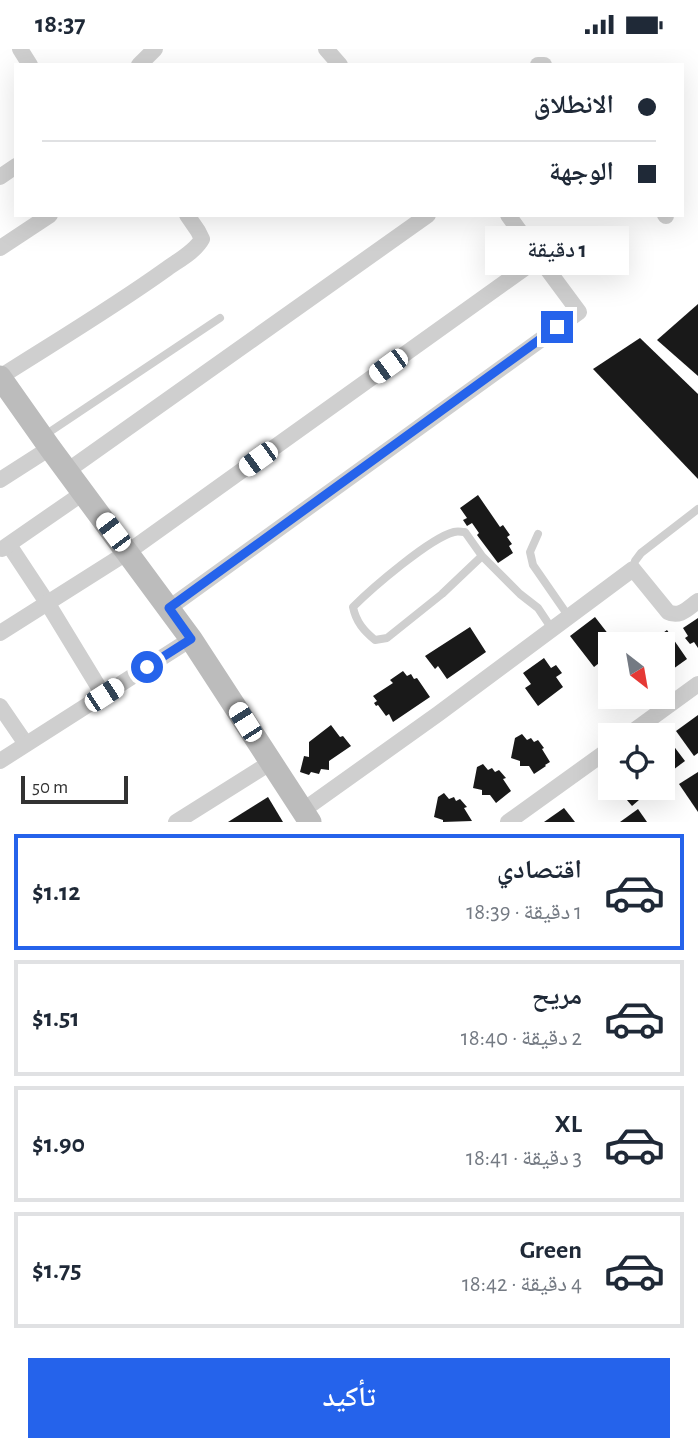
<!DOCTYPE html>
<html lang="ar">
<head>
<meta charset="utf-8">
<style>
	:root { --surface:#fff; --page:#f6f6f7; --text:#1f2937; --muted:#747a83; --line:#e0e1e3; --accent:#2563eb }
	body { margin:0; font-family:"Alegreya Sans","Noto Naskh Arabic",sans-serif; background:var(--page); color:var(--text); direction:rtl; height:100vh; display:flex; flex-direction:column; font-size:26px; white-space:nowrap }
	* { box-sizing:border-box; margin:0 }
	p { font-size:23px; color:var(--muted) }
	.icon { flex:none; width:38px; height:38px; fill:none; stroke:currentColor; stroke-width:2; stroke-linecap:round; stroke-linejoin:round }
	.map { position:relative; height:773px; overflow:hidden; direction:ltr }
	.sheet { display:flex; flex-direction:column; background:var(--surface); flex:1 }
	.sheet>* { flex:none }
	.banner { position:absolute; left:14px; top:14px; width:670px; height:154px; border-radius:0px; box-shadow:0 7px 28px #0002; direction:rtl; display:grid; align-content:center; height:154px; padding:0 28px; background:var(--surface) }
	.needle { width:46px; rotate:149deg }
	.fabs { position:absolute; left:598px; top:583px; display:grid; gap:14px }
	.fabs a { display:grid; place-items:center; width:77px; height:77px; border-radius:0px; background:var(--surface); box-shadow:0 7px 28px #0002; font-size:35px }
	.scale { position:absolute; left:21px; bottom:18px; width:107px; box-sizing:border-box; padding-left:7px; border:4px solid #323232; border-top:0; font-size:19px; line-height:24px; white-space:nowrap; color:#323232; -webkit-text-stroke:5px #fff; paint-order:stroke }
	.end { position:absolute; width:32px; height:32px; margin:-16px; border:9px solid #2563eb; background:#fff; box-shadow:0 0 0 4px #fff }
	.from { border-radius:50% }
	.bubble { position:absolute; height:49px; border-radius:0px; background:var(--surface); box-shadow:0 7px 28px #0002; font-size:23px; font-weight:600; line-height:49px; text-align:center; direction:rtl }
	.car { position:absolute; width:21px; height:42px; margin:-21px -10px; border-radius:9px; box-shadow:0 0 5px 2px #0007; background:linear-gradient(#fff 24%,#345 0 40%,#fff 0 76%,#345 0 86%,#fff 0) }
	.banner b { display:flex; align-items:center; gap:24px; height:66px; font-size:26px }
	.banner b+b { border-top:2px solid var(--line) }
	.banner i { width:18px; height:18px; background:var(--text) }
	ul { padding:12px 0 0; list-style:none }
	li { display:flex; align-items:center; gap:21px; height:116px; margin:0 14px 10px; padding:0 14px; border:4px solid var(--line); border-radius:0px }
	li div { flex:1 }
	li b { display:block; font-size:26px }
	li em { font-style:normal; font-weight:600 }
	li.selected { border-color:var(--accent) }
	li>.icon { width:63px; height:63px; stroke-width:1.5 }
	.primary-button { display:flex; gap:14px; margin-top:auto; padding:14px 28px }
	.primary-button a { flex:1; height:80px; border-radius:0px; background:var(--accent); color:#fff; font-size:28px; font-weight:600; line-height:80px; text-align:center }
	.status { display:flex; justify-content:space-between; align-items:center; height:49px; padding:0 35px; background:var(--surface); direction:ltr }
	.status svg { height:19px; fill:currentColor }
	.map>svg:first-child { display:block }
	.building { fill:#191919 }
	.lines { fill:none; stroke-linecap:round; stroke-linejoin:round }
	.lane { stroke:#cfcfcf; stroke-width:8 }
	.street { stroke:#cfcfcf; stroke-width:16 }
	.secondary { stroke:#bcbcbc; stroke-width:23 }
	.route { stroke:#2563eb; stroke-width:9 }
</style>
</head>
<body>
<div class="status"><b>18:37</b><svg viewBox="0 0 49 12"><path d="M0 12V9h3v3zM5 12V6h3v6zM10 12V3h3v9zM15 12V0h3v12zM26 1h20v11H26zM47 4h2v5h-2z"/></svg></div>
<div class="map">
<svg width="698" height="773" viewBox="0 0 698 773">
	<rect width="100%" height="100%" fill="#fff"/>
	<g class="building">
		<polygon points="698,255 698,327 657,291"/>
		<polygon points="640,289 698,345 698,430 593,320"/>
		<polygon points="478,446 500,478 503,476 510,486 507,488 512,495 509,497 513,504 498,514 477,486 479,484 472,474 467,477 463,471 467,469 460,459"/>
		<polygon points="595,568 616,595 611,595 611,605 594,618 570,587"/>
		<polygon points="698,569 698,599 694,593 690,595 685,589 688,587 683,579"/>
		<polygon points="470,578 486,603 447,630 438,617 435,620 425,607"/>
		<polygon points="667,581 687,610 673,620 663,606 663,595 656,595 653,591"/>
		<polygon points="544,609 551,619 556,616 562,624 556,628 563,638 538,657 525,639 531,635 523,624"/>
		<polygon points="403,622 407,627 411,625 414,630 417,629 430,648 393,673 389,665 386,667 378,656 376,657 374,654 377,652 373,647 393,634 390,631"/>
		<polygon points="617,648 635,648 637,650 629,655 628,659 624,657"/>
		<polygon points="698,666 698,704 694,707 676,682"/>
		<polygon points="331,676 340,688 343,687 351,697 329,712 329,721 321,720 319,725 311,723 309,726 300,723 304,707 309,708 309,693"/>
		<polygon points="663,683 685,712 665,727 663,724 663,686 659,686"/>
		<polygon points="522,685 527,691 531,689 534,693 538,691 544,699 542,700 550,713 545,716 546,717 534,725 529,717 520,717 520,712 511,709 515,689"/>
		<polygon points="483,715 488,721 492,719 495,723 499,721 506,729 503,730 511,742 496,754 490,746 482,746 482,741 473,739 477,718"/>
		<polygon points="611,717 611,732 603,723"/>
		<polygon points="698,723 698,763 679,735"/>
		<polygon points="616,738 654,738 632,757"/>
		<polygon points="444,744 449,750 454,748 456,752 460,750 467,758 464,759 472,772 443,773 443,771 434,768 438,748"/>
		<polygon points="268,748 283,773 228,773"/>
		<polygon points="564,759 575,773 544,773"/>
		<polygon points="638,760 647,773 620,773"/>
	</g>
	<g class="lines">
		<g class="lane">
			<polyline points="45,386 220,269"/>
			<polyline points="538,485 530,503 533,516 569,568"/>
			<path d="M482,507l-40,38 -55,44 -12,2c-11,-9 -19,-18 -22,-33 19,-19 77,-69 101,-75 4,-1 7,0 11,0l17,24 38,38 18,14 14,21"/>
			<polyline points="633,520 635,512 641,504 698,460"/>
		</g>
		<g class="street">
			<polyline points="20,0 30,16"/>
			<polyline points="326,0 340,16"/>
			<polyline points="139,16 155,0"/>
			<polyline points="538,16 544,16"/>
			<polyline points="0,128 16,117"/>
			<polyline points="508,166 539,209"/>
			<polyline points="665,166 666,167"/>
			<polyline points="0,199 50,166"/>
			<path d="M0,328c55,-35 112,-69 165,-107 12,-9 30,-18 37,-31l-4,-8 -11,-16"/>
			<polyline points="67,422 428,166"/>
			<polyline points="0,431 50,399"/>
			<polyline points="9,496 48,555 104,647"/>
			<polyline points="2,500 83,444"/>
			<polyline points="0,584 128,503 539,209 579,263 169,559"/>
			<polyline points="0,657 26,695"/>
			<polyline points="628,686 698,635"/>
			<polyline points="0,712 191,590"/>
			<path d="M302,762l136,-97 195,-145 35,43c12,6 20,-4 30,-11"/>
			<polyline points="176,773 270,714"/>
			<polyline points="508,773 611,699"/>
		</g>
		<polyline class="secondary" points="0,328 50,399 191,590 310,773"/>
	</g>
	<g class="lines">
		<polyline class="route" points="147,618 191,590 169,559 557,278"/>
	</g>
</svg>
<div class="fabs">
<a><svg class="needle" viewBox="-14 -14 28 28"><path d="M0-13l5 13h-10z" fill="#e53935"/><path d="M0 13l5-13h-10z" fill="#747a83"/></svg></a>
<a><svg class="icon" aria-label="locate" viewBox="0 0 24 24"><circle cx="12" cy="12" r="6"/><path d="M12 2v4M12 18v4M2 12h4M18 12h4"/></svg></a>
</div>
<div class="scale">50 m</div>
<i class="end from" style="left:147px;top:618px"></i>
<i class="end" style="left:557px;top:278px"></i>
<div class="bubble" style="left:485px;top:177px;width:144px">1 دقيقة</div>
<i class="car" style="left:388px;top:317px;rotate:234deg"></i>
<i class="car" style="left:258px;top:410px;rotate:234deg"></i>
<i class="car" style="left:113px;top:483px;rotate:323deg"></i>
<i class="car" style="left:104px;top:646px;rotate:57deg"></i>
<i class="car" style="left:245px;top:673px;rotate:328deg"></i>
<div class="banner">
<b><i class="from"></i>الانطلاق</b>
<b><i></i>الوجهة</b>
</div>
</div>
<section class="sheet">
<ul>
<li class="selected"><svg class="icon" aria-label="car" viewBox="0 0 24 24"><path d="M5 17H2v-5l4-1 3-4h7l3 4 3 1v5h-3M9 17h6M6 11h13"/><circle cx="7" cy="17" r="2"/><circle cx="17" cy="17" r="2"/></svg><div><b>اقتصادي</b><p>1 دقيقة · 18:39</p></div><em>$1.12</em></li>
<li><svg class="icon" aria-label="car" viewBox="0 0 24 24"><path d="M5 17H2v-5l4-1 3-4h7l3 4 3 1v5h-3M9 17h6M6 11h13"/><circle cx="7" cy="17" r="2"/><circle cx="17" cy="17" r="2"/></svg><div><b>مريح</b><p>2 دقيقة · 18:40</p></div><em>$1.51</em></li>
<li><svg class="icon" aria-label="car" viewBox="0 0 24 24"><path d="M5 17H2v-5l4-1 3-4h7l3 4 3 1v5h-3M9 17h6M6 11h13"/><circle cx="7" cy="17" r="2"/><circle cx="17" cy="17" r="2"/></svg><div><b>XL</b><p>3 دقيقة · 18:41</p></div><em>$1.90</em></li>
<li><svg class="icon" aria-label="car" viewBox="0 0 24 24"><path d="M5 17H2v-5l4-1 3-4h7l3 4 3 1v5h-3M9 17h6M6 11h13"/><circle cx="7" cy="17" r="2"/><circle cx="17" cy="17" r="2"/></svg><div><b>Green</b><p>4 دقيقة · 18:42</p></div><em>$1.75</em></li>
</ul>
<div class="primary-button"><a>تأكيد</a></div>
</section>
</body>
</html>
